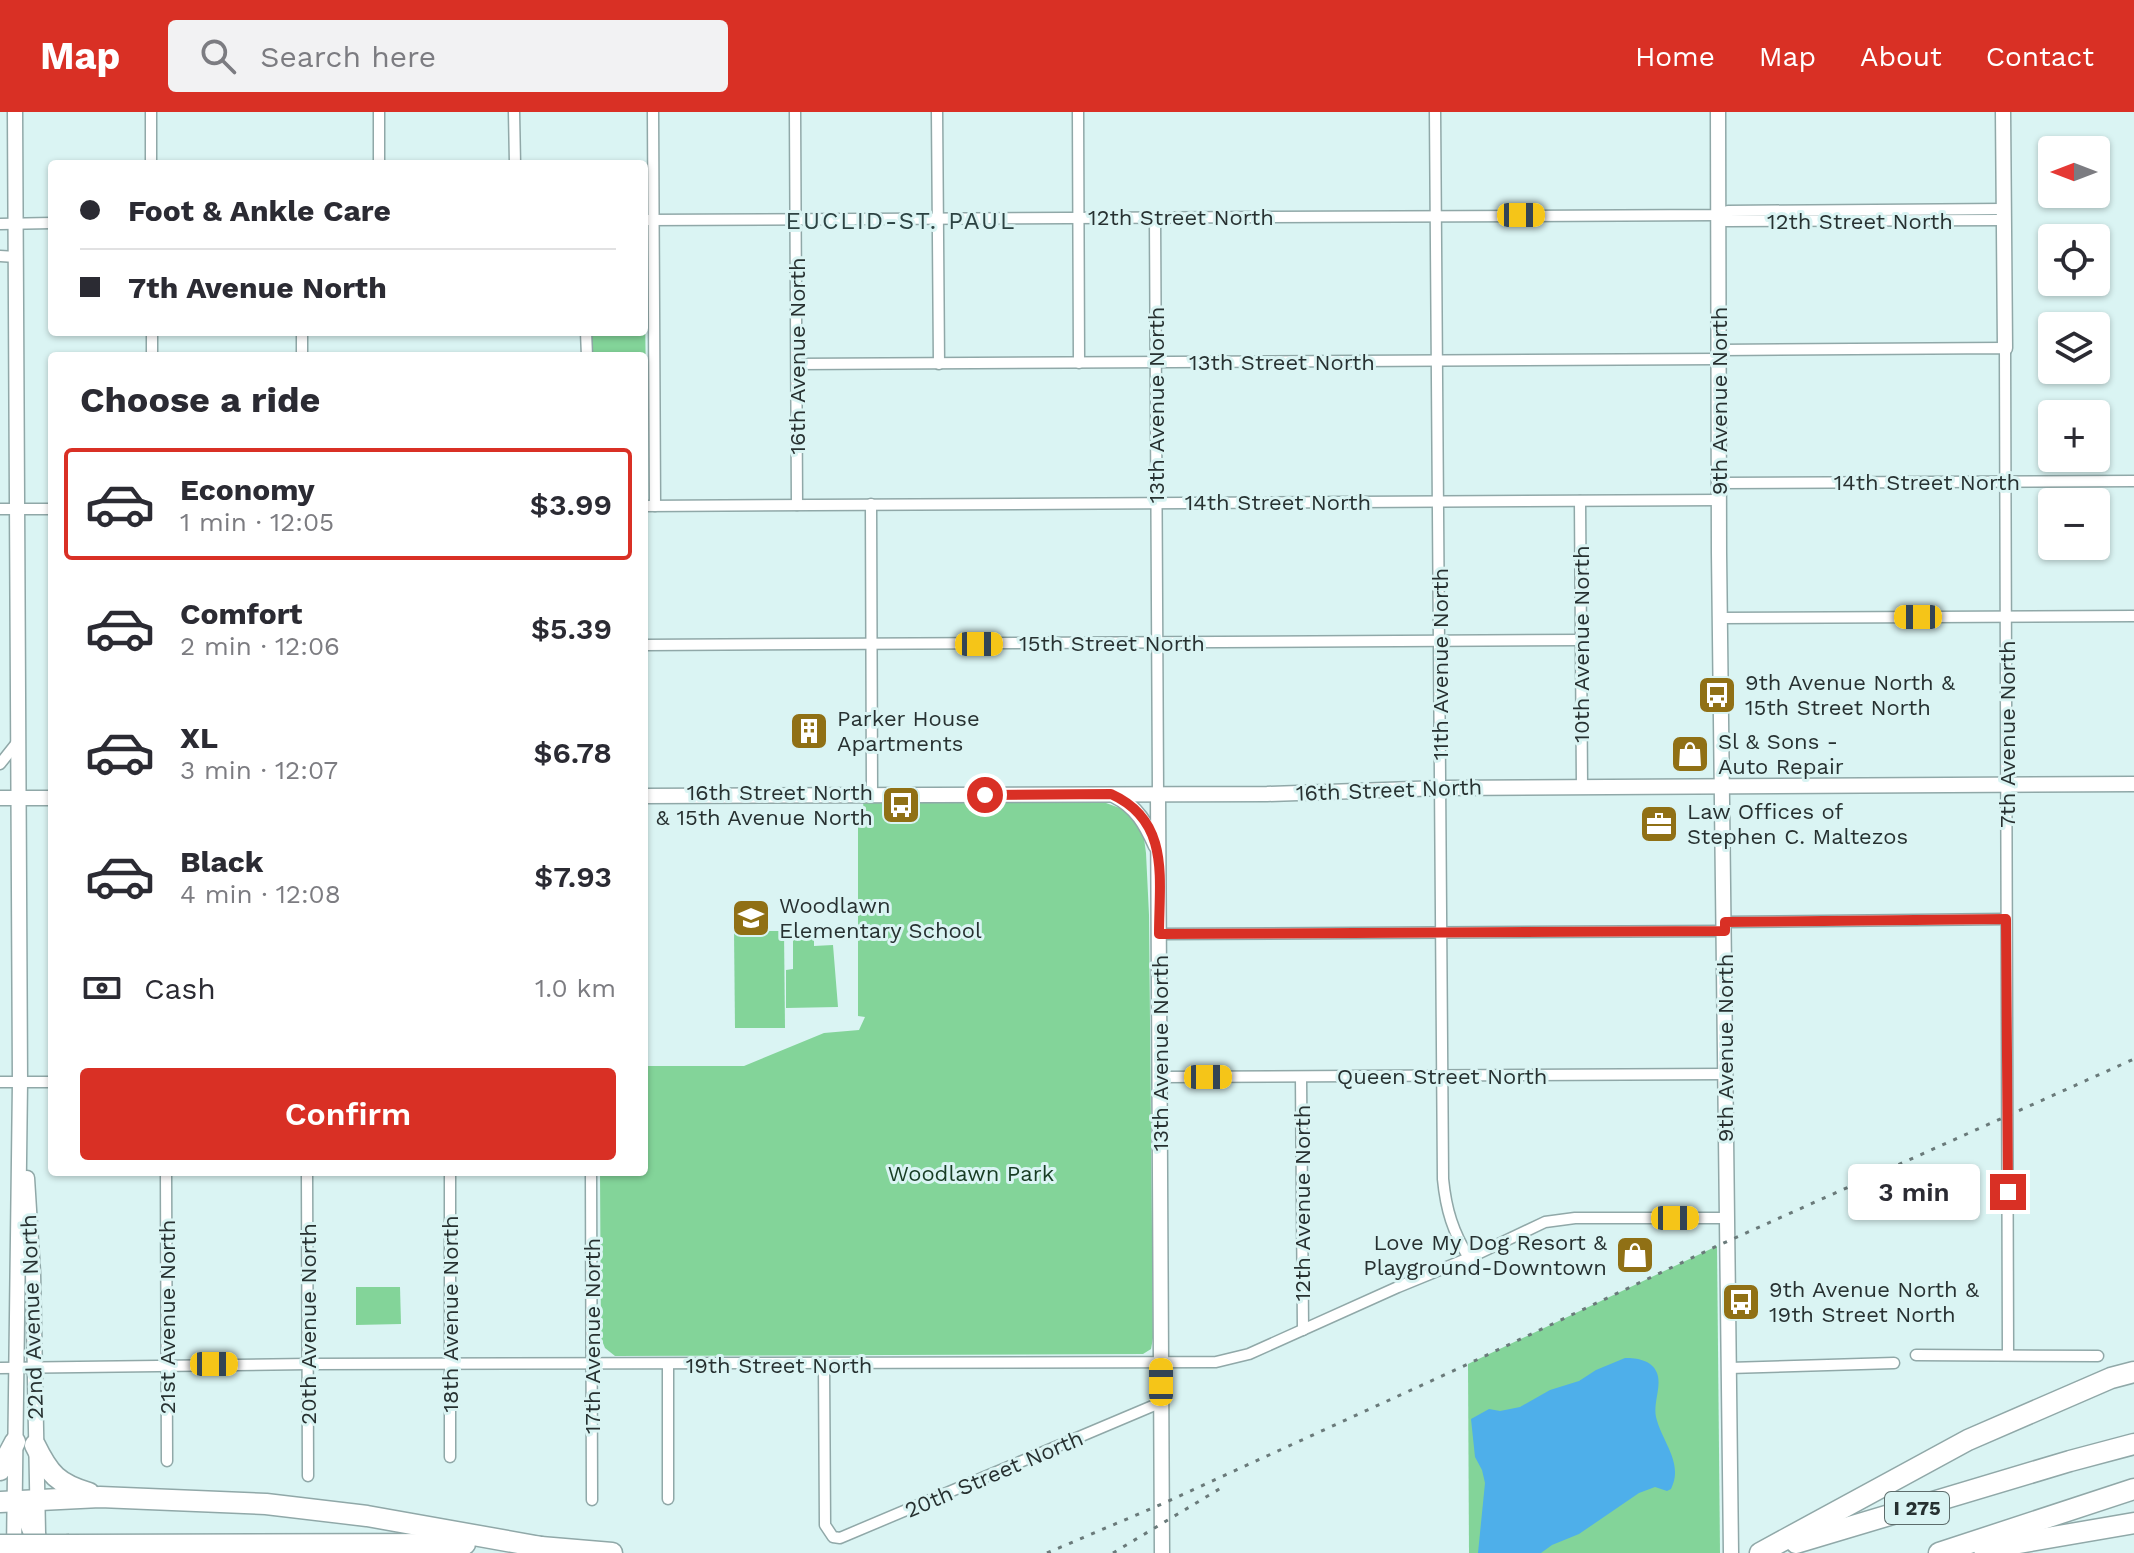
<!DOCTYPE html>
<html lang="en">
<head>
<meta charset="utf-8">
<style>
	:root { --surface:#fff; --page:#f2f2f3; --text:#2b2b33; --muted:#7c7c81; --line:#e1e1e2; --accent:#d93025 }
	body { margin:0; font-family:"Work Sans",sans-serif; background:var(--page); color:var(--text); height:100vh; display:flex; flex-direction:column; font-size:30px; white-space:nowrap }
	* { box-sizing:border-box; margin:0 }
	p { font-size:26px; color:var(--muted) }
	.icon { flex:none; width:44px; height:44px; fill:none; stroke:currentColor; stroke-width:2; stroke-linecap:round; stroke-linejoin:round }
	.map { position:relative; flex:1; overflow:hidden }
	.side { position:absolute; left:48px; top:240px; width:600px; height:824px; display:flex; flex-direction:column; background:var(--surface); border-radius:8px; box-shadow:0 2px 6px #0004 }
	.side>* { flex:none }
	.hud { position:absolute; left:48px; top:48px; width:600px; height:176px; border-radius:8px; box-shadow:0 2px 6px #0004; display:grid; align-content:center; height:176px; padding:0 32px; background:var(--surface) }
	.needle { width:52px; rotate:270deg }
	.fabs { position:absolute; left:2038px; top:24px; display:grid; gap:16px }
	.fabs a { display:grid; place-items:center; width:72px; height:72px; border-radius:8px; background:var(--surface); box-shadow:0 2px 6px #0004; font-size:40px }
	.end { position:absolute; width:36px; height:36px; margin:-18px; border:10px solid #d93025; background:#fff; box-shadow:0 0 0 4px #fff }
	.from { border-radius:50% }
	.bubble { position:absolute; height:56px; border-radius:8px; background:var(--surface); box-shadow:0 2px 6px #0004; font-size:26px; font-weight:600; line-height:56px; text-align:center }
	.car { position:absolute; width:24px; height:48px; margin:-24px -12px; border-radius:10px; box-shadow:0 0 6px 2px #0007; background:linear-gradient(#f5c518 24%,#345 0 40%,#f5c518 0 76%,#345 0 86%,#f5c518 0) }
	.hud b { display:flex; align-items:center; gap:28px; height:76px; font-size:30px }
	.hud b+b { border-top:2px solid var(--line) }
	.hud i { width:20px; height:20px; background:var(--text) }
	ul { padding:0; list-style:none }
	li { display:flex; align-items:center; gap:24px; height:112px; margin:0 16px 12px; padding:0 16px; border:4px solid transparent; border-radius:8px }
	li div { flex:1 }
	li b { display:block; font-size:30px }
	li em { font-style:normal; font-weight:600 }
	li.current { border-color:var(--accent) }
	li>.icon { width:72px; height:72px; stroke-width:1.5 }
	h2 { padding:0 32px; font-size:36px; line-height:96px }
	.pay { display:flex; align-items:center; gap:20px; height:88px; padding:0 32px; font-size:30px }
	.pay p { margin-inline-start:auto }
	.action { display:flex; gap:16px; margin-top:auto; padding:16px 32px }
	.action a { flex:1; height:92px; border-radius:8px; background:var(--accent); color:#fff; font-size:32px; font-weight:600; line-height:92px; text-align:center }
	header { display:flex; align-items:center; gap:48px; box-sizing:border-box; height:112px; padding:0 40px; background:var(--accent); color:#fff }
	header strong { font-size:38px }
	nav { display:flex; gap:44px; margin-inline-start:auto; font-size:28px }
	.search { width:560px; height:72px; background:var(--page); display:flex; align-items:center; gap:20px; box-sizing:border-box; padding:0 28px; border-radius:8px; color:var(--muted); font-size:30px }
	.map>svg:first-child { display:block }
	.green { fill:#83d499 }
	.water { fill:#4eafea }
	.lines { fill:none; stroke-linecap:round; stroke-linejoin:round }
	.street-casing { stroke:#90a8a8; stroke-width:13 }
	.secondary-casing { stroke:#90a8a8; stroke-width:17 }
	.highway-casing { stroke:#90a8a8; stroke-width:23 }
	.street { stroke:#fff; stroke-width:10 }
	.secondary { stroke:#fff; stroke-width:14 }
	.highway { stroke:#fff; stroke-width:20 }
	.rail { stroke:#6a7a7a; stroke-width:3; stroke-dasharray:4 8; stroke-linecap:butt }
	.highway-bridge-casing { stroke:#90a8a8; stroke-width:23; stroke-linecap:butt }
	.highway-bridge { stroke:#fff; stroke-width:20 }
	.route { stroke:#d93025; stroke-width:10 }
	.labels { text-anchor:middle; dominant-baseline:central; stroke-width:6; stroke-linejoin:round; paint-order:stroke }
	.shield { fill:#daf4f3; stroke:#5d6c6b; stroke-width:2 }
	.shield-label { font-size:20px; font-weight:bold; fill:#273131 }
	.street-label { font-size:22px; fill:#273131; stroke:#daf4f3 }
	.poi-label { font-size:22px; fill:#273131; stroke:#daf4f3; text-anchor:start }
	.park-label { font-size:22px; fill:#173c23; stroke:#daf4f3 }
	.neighbourhood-label { font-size:24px; letter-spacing:2px; fill:#2d4343; stroke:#daf4f3 }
</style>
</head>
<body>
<header>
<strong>Map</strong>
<div class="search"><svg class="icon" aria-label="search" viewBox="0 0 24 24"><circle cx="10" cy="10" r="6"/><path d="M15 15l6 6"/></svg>Search here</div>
<nav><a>Home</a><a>Map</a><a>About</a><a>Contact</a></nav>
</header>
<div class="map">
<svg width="2134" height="1441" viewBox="0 0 2134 1441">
	<rect width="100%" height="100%" fill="#daf4f3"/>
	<g class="green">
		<polygon points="644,200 645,200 646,278 644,278 644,244 592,244 592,220 644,220"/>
		<polygon points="863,690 1106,691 1128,699 1143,719 1146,741 1149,803 1153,1226 1151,1237 1143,1242 615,1244 605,1236 601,1226 600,1060 644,1060 644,954 744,954 824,921 859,918 865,905 858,904 858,708 864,700"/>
		<polygon points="793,818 814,818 814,834 833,833 838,895 786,896 786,858 793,857"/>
		<polygon points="734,819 784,819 785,916 735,916"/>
		<polygon points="1717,1134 1720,1441 1469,1441 1468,1252"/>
		<polygon points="356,1175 400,1175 401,1212 356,1213"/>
	</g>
	<path class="water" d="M1625,1246c12,0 27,2 32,15 5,13 -4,30 -1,44 6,25 28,46 15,72l-4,2 -12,-4 -16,6 -60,41 -27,11 -11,8h-63l7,-70 -3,-13 -7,-13 -4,-38 18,-10 11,2 20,-4 30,-17 29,-9 17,-11z"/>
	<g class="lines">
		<g class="street-casing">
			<g id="street">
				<polyline points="151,0 151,52"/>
				<polyline points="379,0 379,52"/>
				<polyline points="514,0 515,52"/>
				<polyline points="653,0 655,394"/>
				<polyline points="795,0 797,393"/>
				<polyline points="937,0 939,252"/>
				<polyline points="1078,0 1079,251"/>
				<path d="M1435,0l8,1067c3,31 10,53 26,79"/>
				<polyline points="1718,103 1727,109 2004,108"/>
				<polyline points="1155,105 1158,682"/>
				<polyline points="644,108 1718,103 1728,99 2004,97"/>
				<polyline points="0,112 52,111"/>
				<polyline points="0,144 16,145"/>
				<polyline points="152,220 152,244"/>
				<polyline points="302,220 302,244"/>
				<polyline points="586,220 587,244"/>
				<polyline points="1719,238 2005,236 2008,1243"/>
				<polyline points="797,252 1719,247"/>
				<polyline points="1720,371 2134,369"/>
				<polyline points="1580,389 1582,675"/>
				<polyline points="871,392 872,683"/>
				<polyline points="644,394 1720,388"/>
				<polyline points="0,397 52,397"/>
				<polyline points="1721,506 2134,504"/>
				<polyline points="644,533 1581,528"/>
				<polyline points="0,652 19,628"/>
				<polyline points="1725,810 2006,807"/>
				<polyline points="1159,822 1725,819"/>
				<polyline points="1160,965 1725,962"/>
				<polyline points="1301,965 1303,1218"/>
				<polyline points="0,970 52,970"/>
				<polyline points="166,1060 167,1349"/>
				<polyline points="307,1060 308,1364"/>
				<polyline points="450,1060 450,1345"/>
				<polyline points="591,1060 592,1388"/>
				<polyline points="1916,1243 2098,1244"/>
				<polyline points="824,1253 825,1413 833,1425 840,1426 1162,1290"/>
				<polyline points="0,1256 309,1252 1216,1250 1249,1242 1398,1175 1469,1146 1545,1110 1575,1106 1727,1106"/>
				<polyline points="1729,1256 1894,1251"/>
				<polyline points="668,1387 668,1253"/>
			</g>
		</g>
		<g class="secondary-casing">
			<g id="secondary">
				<polyline points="1718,0 1719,441 1731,1441"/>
				<polyline points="2003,0 2005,236"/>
				<polyline points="1158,682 1162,1441"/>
				<polyline points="644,684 1267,682 1441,676 2134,672"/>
				<path d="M1115,684c22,11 31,28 41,50"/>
				<polyline points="0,686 52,686"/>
				<polyline points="27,1066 33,1161 38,1421"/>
				<polyline points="14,1440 20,970 15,0"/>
			</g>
		</g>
		<g class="highway-casing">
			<g id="highway">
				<path d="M35,1333c14,29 23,39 54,48"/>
				<polyline points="0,1358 15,1330"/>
				<polyline points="0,1390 100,1385 266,1392 367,1404 541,1435"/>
				<polyline points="14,1391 28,1406 38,1431"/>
				<polyline points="1796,1431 2070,1349 2134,1332"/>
				<polyline points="69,1433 465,1432"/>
				<polyline points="529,1434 612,1441"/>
				<polyline points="1984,1437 2134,1411"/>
				<polyline points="1760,1441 1968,1328 2111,1266 2134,1260"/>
				<polyline points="1939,1441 2134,1377"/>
			</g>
		</g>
		<use href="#street" class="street"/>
		<use href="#secondary" class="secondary"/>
		<use href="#highway" class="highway"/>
		<g class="rail">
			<polyline points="1047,1441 1162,1392 1468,1252 1717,1134 2134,947"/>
			<polyline points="1113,1441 1226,1373"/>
		</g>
		<g class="highway-bridge-casing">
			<polyline id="highway-bridge" points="0,1433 69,1433"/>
		</g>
		<use href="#highway-bridge" class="highway-bridge"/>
	</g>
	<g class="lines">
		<path class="route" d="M985,683l126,-1c60,27 48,85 48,140l566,-3v-9l281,-3 2,273"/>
	</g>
	<defs>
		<g id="bus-square" transform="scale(2)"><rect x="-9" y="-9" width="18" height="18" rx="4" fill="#907015" stroke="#daf4f3"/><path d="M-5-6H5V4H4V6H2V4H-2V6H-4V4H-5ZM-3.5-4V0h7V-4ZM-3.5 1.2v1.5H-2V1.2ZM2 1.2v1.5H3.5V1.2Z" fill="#fff"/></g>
		<g id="building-square" transform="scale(2)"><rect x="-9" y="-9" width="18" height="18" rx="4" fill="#907015" stroke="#daf4f3"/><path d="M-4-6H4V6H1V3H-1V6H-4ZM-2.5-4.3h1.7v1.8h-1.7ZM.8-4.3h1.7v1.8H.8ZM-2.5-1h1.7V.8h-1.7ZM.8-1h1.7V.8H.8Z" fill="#fff"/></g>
		<g id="shop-square" transform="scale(2)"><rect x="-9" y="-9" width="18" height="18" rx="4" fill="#907015" stroke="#daf4f3"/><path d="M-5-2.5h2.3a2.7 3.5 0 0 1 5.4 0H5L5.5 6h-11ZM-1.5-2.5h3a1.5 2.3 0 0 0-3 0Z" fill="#fff"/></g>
		<g id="office-square" transform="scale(2)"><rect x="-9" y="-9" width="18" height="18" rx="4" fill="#907015" stroke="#daf4f3"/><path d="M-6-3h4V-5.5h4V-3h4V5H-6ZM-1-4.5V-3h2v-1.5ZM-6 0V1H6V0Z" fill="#fff"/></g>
		<g id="school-square" transform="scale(2)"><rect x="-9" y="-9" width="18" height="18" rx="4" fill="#907015" stroke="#daf4f3"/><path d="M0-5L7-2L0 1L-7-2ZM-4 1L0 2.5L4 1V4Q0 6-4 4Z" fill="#fff"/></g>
	</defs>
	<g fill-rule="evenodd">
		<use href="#bus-square" x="1717" y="583"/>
		<use href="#building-square" x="809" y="619"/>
		<use href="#shop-square" x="1690" y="642"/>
		<use href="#bus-square" x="901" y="693"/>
		<use href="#office-square" x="1659" y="712"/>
		<use href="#school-square" x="751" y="806"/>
		<use href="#shop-square" x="1635" y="1143"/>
		<use href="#bus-square" x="1741" y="1190"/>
	</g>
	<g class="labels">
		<rect class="shield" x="1885" y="1380" width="64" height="32" rx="6"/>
		<g class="shield-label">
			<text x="1917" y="1396">I 275</text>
		</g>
		<g class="street-label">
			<text x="1181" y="105">12th Street North</text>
			<text x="1860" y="109">12th Street North</text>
			<text transform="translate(797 244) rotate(-90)">16th Avenue North</text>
			<text x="1282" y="250">13th Street North</text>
			<text transform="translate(1719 289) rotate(-90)">9th Avenue North</text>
			<text transform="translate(1156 293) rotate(-90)">13th Avenue North</text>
			<text x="1927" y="370">14th Street North</text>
			<text x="1278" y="390">14th Street North</text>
			<text x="1112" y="531">15th Street North</text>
			<text transform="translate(1581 532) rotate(-90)">10th Avenue North</text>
			<text transform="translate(1440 552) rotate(-90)">11th Avenue North</text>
			<text transform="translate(2007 622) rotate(-90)">7th Avenue North</text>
			<text transform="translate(1389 678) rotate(-2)">16th Street North</text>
			<text transform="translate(1725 936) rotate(-90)">9th Avenue North</text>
			<text transform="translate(1160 941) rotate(-90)">13th Avenue North</text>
			<text x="1442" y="964">Queen Street North</text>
			<text transform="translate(1302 1091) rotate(-90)">12th Avenue North</text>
			<text transform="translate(450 1202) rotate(-90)">18th Avenue North</text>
			<text transform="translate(32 1205) rotate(-92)">22nd Avenue North</text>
			<text transform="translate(167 1205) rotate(-90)">21st Avenue North</text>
			<text transform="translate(308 1212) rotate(-90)">20th Avenue North</text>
			<text transform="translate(592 1224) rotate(-90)">17th Avenue North</text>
			<text x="779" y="1253">19th Street North</text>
			<text transform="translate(994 1362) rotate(-23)">20th Street North</text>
		</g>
		<g class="poi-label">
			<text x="1745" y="570">9th Avenue North &amp;<tspan x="1745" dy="25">15th Street North</tspan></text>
			<text x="837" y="606">Parker House<tspan x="837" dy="25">Apartments</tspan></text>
			<text x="1718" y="629">Sl &amp; Sons -<tspan x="1718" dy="25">Auto Repair</tspan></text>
			<text x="873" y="680" text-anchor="end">16th Street North<tspan x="873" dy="25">&amp; 15th Avenue North</tspan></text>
			<text x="1687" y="699">Law Offices of<tspan x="1687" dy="25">Stephen C. Maltezos</tspan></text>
			<text x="779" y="793">Woodlawn<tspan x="779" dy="25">Elementary School</tspan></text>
			<text x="1607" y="1130" text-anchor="end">Love My Dog Resort &amp;<tspan x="1607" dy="25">Playground-Downtown</tspan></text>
			<text x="1769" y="1177">9th Avenue North &amp;<tspan x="1769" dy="25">19th Street North</tspan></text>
		</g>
		<g class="park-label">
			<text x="971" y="1061">Woodlawn Park</text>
		</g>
		<g class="neighbourhood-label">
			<text x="901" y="109">EUCLID-ST. PAUL</text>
		</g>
	</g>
</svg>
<div class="fabs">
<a><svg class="needle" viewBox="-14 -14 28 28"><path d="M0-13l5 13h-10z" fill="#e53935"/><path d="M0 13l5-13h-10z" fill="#7c7c81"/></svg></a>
<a><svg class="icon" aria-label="locate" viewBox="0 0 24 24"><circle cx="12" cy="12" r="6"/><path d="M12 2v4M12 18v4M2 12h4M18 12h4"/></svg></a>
<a><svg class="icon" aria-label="layers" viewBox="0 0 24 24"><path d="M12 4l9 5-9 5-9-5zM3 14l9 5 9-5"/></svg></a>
<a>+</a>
<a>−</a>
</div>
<i class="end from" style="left:985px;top:683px"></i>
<i class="end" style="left:2008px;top:1080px"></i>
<div class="bubble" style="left:1848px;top:1052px;width:132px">3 min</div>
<i class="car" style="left:1521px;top:103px;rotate:90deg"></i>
<i class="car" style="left:1918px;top:505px;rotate:270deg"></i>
<i class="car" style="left:979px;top:532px;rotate:90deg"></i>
<i class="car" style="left:1208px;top:965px;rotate:90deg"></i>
<i class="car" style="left:1675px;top:1106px;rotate:90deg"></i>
<i class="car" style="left:214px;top:1252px;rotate:90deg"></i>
<i class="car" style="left:1161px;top:1270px;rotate:0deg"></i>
<div class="hud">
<b><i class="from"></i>Foot &amp; Ankle Care</b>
<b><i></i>7th Avenue North</b>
</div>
<section class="side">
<h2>Choose a ride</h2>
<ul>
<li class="current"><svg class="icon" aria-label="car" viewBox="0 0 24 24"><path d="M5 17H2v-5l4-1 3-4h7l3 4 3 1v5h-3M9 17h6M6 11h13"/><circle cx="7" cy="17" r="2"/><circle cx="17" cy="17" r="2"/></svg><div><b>Economy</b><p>1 min · 12:05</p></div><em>$3.99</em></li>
<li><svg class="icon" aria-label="car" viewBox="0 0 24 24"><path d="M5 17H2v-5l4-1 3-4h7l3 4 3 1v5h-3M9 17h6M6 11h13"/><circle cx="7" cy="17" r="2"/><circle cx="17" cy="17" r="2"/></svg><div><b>Comfort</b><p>2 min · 12:06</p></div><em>$5.39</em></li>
<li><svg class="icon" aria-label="car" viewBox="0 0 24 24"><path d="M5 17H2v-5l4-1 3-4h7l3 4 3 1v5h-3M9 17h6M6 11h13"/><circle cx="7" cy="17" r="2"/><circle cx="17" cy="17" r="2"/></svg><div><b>XL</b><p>3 min · 12:07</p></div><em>$6.78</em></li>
<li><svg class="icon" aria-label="car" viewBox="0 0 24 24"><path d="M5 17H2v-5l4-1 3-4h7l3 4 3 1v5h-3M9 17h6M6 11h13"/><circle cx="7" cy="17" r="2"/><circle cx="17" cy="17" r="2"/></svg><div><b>Black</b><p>4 min · 12:08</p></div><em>$7.93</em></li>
</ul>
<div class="pay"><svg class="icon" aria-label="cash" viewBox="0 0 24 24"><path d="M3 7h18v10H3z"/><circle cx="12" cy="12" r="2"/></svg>Cash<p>1.0 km</p></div>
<div class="action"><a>Confirm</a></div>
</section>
</div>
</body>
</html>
